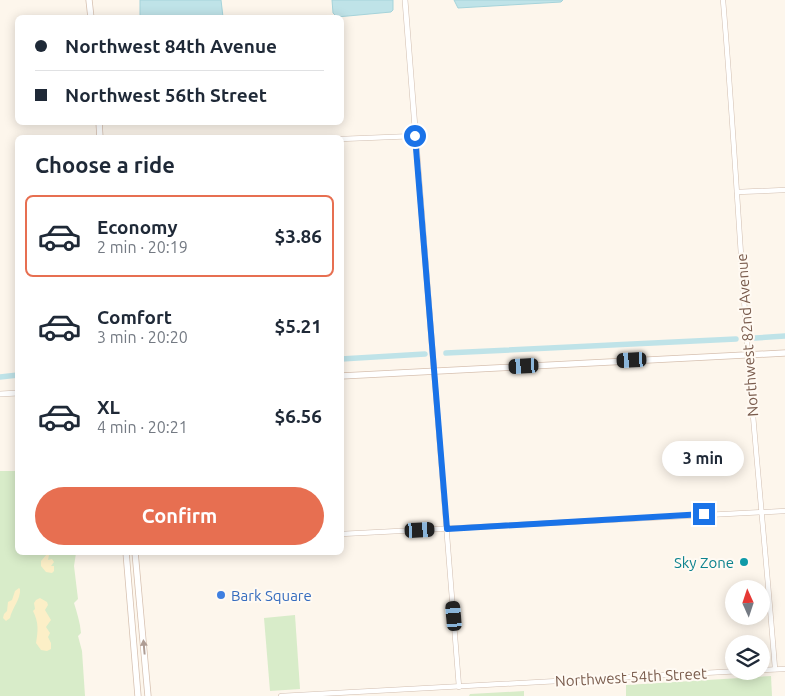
<!DOCTYPE html>
<html lang="en">
<head>
<meta charset="utf-8">
<style>
	:root { --surface:#fff; --page:#f2f2f3; --text:#1f2937; --muted:#747a83; --line:#e0e1e3; --accent:#e76f51 }
	body { margin:0; font-family:Ubuntu,sans-serif; background:var(--page); color:var(--text); height:100vh; display:flex; flex-direction:column; font-size:19px; white-space:nowrap }
	* { box-sizing:border-box; margin:0 }
	p { font-size:16px; color:var(--muted) }
	.icon { flex:none; width:28px; height:28px; fill:none; stroke:currentColor; stroke-width:2; stroke-linecap:round; stroke-linejoin:round }
	.map { position:relative; flex:1; overflow:hidden }
	.side { position:absolute; left:15px; top:135px; width:329px; height:420px; display:flex; flex-direction:column; background:var(--surface); border-radius:8px; box-shadow:0 2px 12px #0003 }
	.side>* { flex:none }
	.hud { position:absolute; left:15px; top:15px; width:329px; height:110px; border-radius:8px; box-shadow:0 2px 12px #0003; display:grid; align-content:center; height:110px; padding:0 20px; background:var(--surface) }
	.needle { width:32px; rotate:357deg }
	.controls { position:absolute; left:725px; top:580px; display:grid; gap:10px }
	.controls a { display:grid; place-items:center; width:45px; height:45px; border-radius:50%; background:var(--surface); box-shadow:0 2px 12px #0003; font-size:25px }
	.end { position:absolute; width:22px; height:22px; margin:-11px; border:6px solid #1a73e8; background:#fff; box-shadow:0 0 0 2px #fff }
	.from { border-radius:50% }
	.bubble { position:absolute; height:35px; border-radius:18px; background:var(--surface); box-shadow:0 2px 12px #0003; font-size:16px; font-weight:600; line-height:35px; text-align:center }
	.car { position:absolute; width:15px; height:30px; margin:-15px -8px; border-radius:6px; box-shadow:0 0 4px 1px #0007; background:linear-gradient(#222 24%,#8ab4d8 0 40%,#222 0 76%,#8ab4d8 0 86%,#222 0) }
	.hud b { display:flex; align-items:center; gap:18px; height:48px; font-size:19px }
	.hud b+b { border-top:1px solid var(--line) }
	.hud i { width:12px; height:12px; background:var(--text) }
	ul { padding:0; list-style:none }
	li { display:flex; align-items:center; gap:15px; height:82px; margin:0 10px 8px; padding:0 10px; border:2px solid transparent; border-radius:8px }
	li div { flex:1 }
	li b { display:block; font-size:19px }
	li em { font-style:normal; font-weight:600 }
	li.active { border-color:var(--accent) }
	li>.icon { width:45px; height:45px; stroke-width:1.5 }
	h2 { padding:0 20px; font-size:22px; line-height:60px }
	.cta { display:flex; gap:10px; margin-top:auto; padding:10px 20px }
	.cta a { flex:1; height:58px; border-radius:30px; background:var(--accent); color:#fff; font-size:20px; font-weight:600; line-height:58px; text-align:center }
	.map>svg:first-child { display:block }
	.green { fill:#d8ecc9 }
	.sand { fill:#fcefc7 }
	.water { fill:#bfe3e8; stroke:#a5d3da }
	.lines { fill:none; stroke-linecap:round; stroke-linejoin:round }
	.canal { stroke:#bfe3e8; stroke-width:5.5 }
	.minor-casing { stroke:#d1beb0; stroke-width:5.5 }
	.tertiary-casing { stroke:#d1beb0; stroke-width:6 }
	.secondary-casing { stroke:#d6c0b0; stroke-width:7 }
	.minor { stroke:#fff; stroke-width:4.5 }
	.tertiary { stroke:#fff; stroke-width:5 }
	.secondary { stroke:#fff; stroke-width:5.5 }
	.oneway { fill:#af9d94 }
	.route { stroke:#1a73e8; stroke-width:6 }
	.culture-dot { fill:#0f9aa8; stroke:#fffaf3; stroke-width:2 }
	.shop-dot { fill:#3f7fe0; stroke:#fffaf3; stroke-width:2 }
	.labels { text-anchor:middle; dominant-baseline:central; stroke-width:4; stroke-linejoin:round; paint-order:stroke }
	.street-label { font-size:15px; fill:#7a5c4d; stroke:#fffaf3 }
	.culture-label { font-size:15px; fill:#0d838f; stroke:#fffaf3; text-anchor:end }
	.shop-label { font-size:15px; fill:#366cbe; stroke:#fffaf3; text-anchor:start }
</style>
</head>
<body>
<div class="map">
<svg width="785" height="696" viewBox="0 0 785 696">
	<rect width="100%" height="100%" fill="#fdf6ec"/>
	<g class="green">
		<path d="M0,471h17l1,81 58,1 -2,13 4,33 -4,4c3,10 6,19 7,30l-3,3 4,15 3,45h-85z"/>
		<polygon points="295,615 300,689 270,691 264,618"/>
		<polygon points="771,676 772,696 626,696 626,685"/>
		<polygon points="524,691 524,696 469,696 470,694"/>
	</g>
	<g class="sand">
		<polygon points="47,554 49,555 48,560 52,559 54,562 51,566 54,566 54,571 52,573 46,572 41,566 41,561"/>
		<path d="M19,588l1,1c1,10 -8,19 -10,29l-4,3 -3,-3 1,-4 3,-3 1,-9 4,-2 3,-9z"/>
		<path d="M40,598l7,4 1,3 -3,5 6,10 -5,7 4,6 -2,4 3,6v6l-4,2 -6,-1 -5,-7c2,-12 3,-20 -3,-32l2,-2 -1,-6 2,-3z"/>
	</g>
	<g class="water">
		<polygon points="140,0 221,0 223,17 140,17"/>
		<polygon points="332,0 393,0 393,10 391,12 337,17 333,13"/>
		<polygon points="454,0 563,0 561,2 458,8"/>
	</g>
	<g class="lines">
		<g class="canal">
			<polyline points="755,338 785,336"/>
			<polyline points="446,353 736,339"/>
			<polyline points="341,359 425,354"/>
			<polyline points="0,377 18,375"/>
		</g>
		<g class="minor-casing">
			<g id="minor">
				<path d="M723,0c10,118 16,236 25,354 8,105 19,210 27,315"/>
				<polyline points="341,139 415,136"/>
				<polyline points="737,192 785,190"/>
				<polyline points="434,371 459,687"/>
				<polyline points="341,534 785,511"/>
				<polyline points="761,670 785,669"/>
				<polyline points="281,696 740,671"/>
			</g>
		</g>
		<g class="tertiary-casing">
			<g id="tertiary">
				<polyline points="405,0 434,371"/>
				<polyline points="0,394 18,393"/>
			</g>
		</g>
		<g class="secondary-casing">
			<g id="secondary">
				<polyline points="89,0 91,18"/>
				<polyline points="99,122 100,138"/>
				<polyline points="341,376 785,353"/>
				<polyline points="126,552 138,696"/>
				<polyline points="135,552 148,696"/>
			</g>
		</g>
		<use href="#minor" class="minor"/>
		<use href="#tertiary" class="tertiary"/>
		<use href="#secondary" class="secondary"/>
	</g>
	<defs><path id="oneway-solid" d="M-6-.8H1V-3.2L6.5 0L1 3.2V.8H-6Z" transform="scale(1.25)"/></defs>
	<use class="oneway" href="#oneway-solid" transform="translate(144 647) rotate(-95)"/>
	<g class="lines">
		<polyline class="route" points="415,136 447,529 704,514"/>
	</g>
	<circle class="culture-dot" cx="744" cy="562" r="5"/>
	<circle class="shop-dot" cx="221" cy="595" r="5"/>
	<g class="labels">
		<g class="street-label">
			<text transform="translate(747 335) rotate(-94)">Northwest 82nd Avenue</text>
			<text transform="translate(631 677) rotate(-3)">Northwest 54th Street</text>
		</g>
		<g class="culture-label">
			<text x="734" y="562">Sky Zone</text>
		</g>
		<g class="shop-label">
			<text x="231" y="595">Bark Square</text>
		</g>
	</g>
</svg>
<div class="controls">
<a><svg class="needle" viewBox="-14 -14 28 28"><path d="M0-13l5 13h-10z" fill="#e53935"/><path d="M0 13l5-13h-10z" fill="#747a83"/></svg></a>
<a><svg class="icon" aria-label="layers" viewBox="0 0 24 24"><path d="M12 4l9 5-9 5-9-5zM3 14l9 5 9-5"/></svg></a>
</div>
<i class="end from" style="left:415px;top:136px"></i>
<i class="end" style="left:704px;top:514px"></i>
<div class="bubble" style="left:662px;top:441px;width:82px">3 min</div>
<i class="car" style="left:632px;top:360px;rotate:267deg"></i>
<i class="car" style="left:524px;top:366px;rotate:267deg"></i>
<i class="car" style="left:420px;top:530px;rotate:87deg"></i>
<i class="car" style="left:454px;top:616px;rotate:355deg"></i>
<div class="hud">
<b><i class="from"></i>Northwest 84th Avenue</b>
<b><i></i>Northwest 56th Street</b>
</div>
<section class="side">
<h2>Choose a ride</h2>
<ul>
<li class="active"><svg class="icon" aria-label="car" viewBox="0 0 24 24"><path d="M5 17H2v-5l4-1 3-4h7l3 4 3 1v5h-3M9 17h6M6 11h13"/><circle cx="7" cy="17" r="2"/><circle cx="17" cy="17" r="2"/></svg><div><b>Economy</b><p>2 min · 20:19</p></div><em>$3.86</em></li>
<li><svg class="icon" aria-label="car" viewBox="0 0 24 24"><path d="M5 17H2v-5l4-1 3-4h7l3 4 3 1v5h-3M9 17h6M6 11h13"/><circle cx="7" cy="17" r="2"/><circle cx="17" cy="17" r="2"/></svg><div><b>Comfort</b><p>3 min · 20:20</p></div><em>$5.21</em></li>
<li><svg class="icon" aria-label="car" viewBox="0 0 24 24"><path d="M5 17H2v-5l4-1 3-4h7l3 4 3 1v5h-3M9 17h6M6 11h13"/><circle cx="7" cy="17" r="2"/><circle cx="17" cy="17" r="2"/></svg><div><b>XL</b><p>4 min · 20:21</p></div><em>$6.56</em></li>
</ul>
<div class="cta"><a>Confirm</a></div>
</section>
</div>
</body>
</html>
